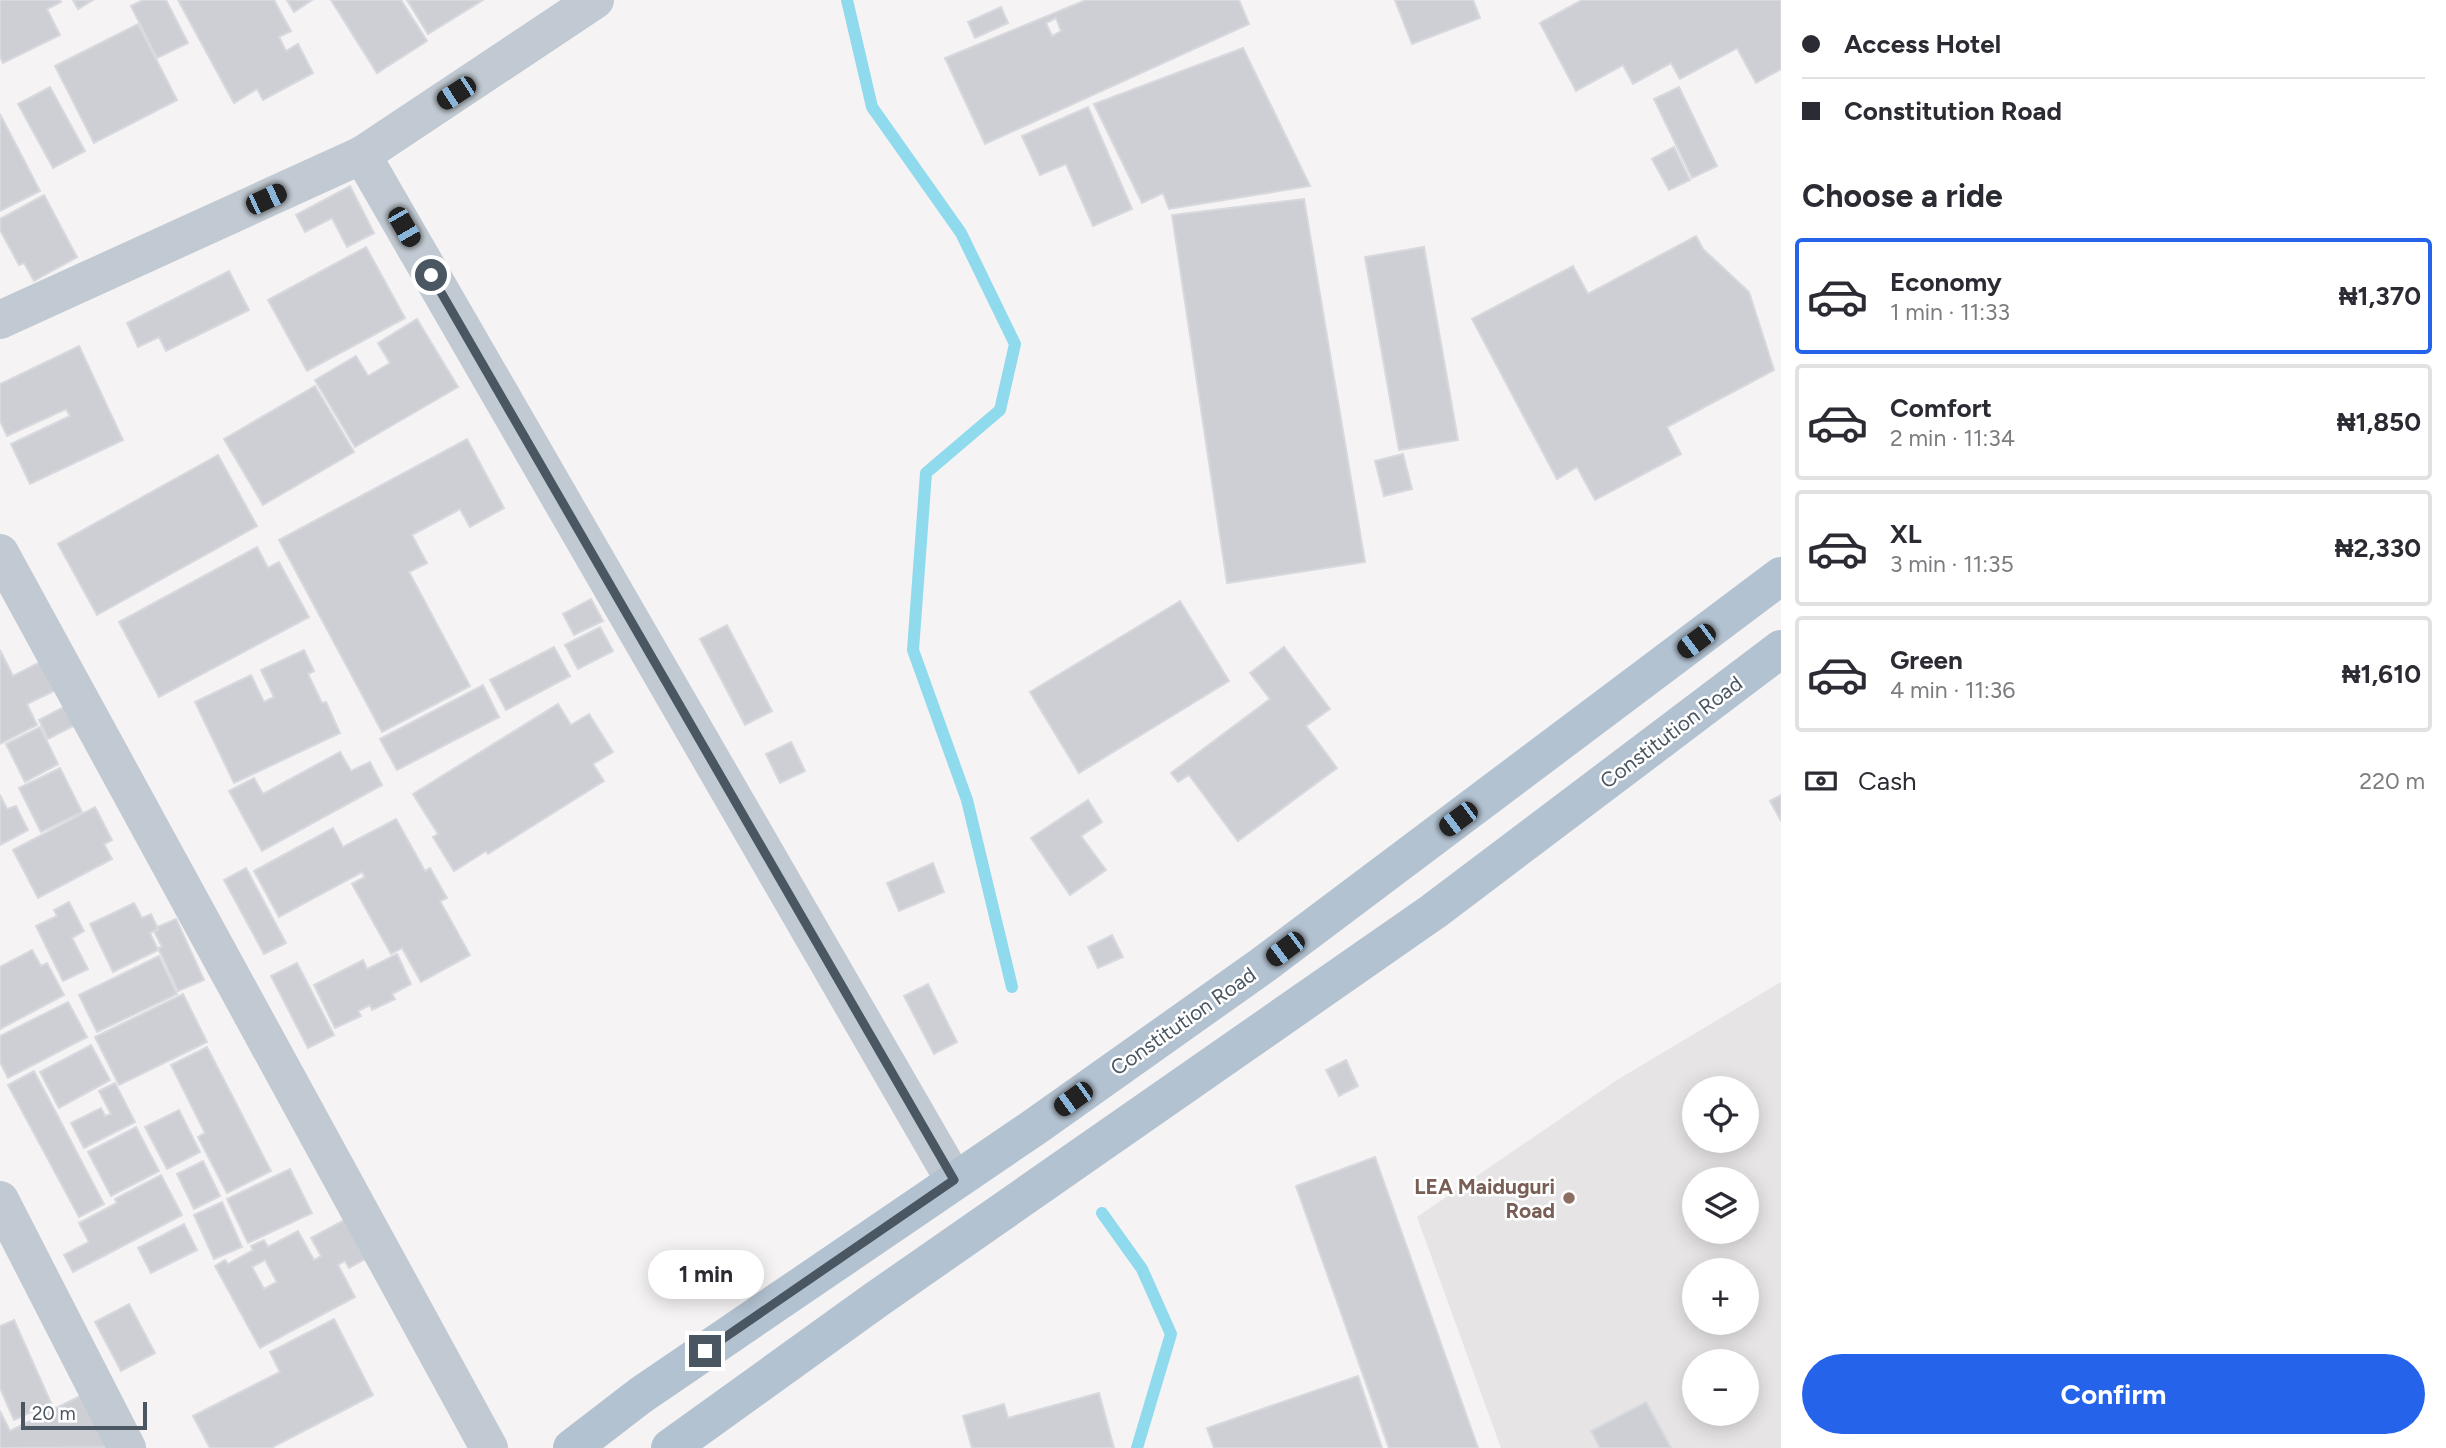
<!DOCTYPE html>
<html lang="en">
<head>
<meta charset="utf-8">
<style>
	:root { --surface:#fff; --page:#f7f7f7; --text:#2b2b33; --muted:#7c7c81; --line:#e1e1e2; --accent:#2563eb }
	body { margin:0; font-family:Figtree,sans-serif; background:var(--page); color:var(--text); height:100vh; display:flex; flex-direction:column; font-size:26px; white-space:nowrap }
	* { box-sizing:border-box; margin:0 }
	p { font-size:23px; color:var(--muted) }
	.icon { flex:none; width:38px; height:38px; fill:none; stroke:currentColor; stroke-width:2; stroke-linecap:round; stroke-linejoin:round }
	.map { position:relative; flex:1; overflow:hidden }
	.panel { display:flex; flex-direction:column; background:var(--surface); width:665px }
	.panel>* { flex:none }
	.guide { display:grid; align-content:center; height:154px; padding:0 21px; background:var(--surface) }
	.buttons { position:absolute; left:1682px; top:1076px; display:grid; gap:14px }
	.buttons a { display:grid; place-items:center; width:77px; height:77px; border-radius:50%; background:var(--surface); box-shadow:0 4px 18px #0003; font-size:35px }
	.scale { position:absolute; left:21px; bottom:18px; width:126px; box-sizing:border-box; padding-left:7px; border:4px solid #4a5661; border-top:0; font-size:19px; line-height:24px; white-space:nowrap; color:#4a5661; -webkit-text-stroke:5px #fff; paint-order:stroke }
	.end { position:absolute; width:32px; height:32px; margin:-16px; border:9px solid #4a5661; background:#fff; box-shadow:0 0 0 4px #fff }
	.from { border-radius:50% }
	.bubble { position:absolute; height:49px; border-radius:24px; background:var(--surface); box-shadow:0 4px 18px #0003; font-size:23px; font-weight:700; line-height:49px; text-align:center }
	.car { position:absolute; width:21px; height:42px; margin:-21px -10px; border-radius:9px; box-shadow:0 0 5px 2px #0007; background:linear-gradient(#222 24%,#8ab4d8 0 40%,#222 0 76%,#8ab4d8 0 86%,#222 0) }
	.guide b { display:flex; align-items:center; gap:24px; height:66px; font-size:26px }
	.guide b+b { border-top:2px solid var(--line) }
	.guide i { width:18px; height:18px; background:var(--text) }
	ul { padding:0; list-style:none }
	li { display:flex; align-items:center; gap:21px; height:116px; margin:0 14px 10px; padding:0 7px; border:4px solid var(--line); border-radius:7px }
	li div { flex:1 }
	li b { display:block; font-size:26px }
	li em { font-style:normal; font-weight:700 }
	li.active { border-color:var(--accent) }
	li>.icon { width:63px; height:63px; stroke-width:1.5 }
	h2 { padding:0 21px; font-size:32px; line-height:84px }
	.pay { display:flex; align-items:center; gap:18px; height:77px; padding:0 21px; font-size:26px }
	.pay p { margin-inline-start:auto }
	.primary-button { display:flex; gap:14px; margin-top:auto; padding:14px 21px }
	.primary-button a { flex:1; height:80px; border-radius:42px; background:var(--accent); color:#fff; font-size:28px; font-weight:700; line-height:80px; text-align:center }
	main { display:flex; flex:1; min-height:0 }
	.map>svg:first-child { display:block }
	.education { fill:#e6e4e5; fill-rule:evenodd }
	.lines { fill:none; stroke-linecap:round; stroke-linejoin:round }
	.stream { stroke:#90daee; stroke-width:12 }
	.building { fill:#cdcfd5; stroke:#d7d9de; stroke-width:2; fill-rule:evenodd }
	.minor { stroke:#c1cad2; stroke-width:38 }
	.tertiary { stroke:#c1cad2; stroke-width:38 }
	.primary { stroke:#b3c2d1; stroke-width:38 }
	.route { stroke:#4a5661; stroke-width:9 }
	.education-dot { fill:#8d6e63; stroke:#fff; stroke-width:2.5 }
	.labels { text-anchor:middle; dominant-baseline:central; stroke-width:5; stroke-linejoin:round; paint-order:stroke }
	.street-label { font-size:21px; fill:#4a5661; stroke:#fff }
	.education-label { font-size:21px; font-weight:bold; fill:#785e54; stroke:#fff; text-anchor:end }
</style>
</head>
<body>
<main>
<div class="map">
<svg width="1781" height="1448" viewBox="0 0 1781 1448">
	<rect width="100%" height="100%" fill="#f5f3f3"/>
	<path class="education" d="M1781,982v466h-280l-84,-231 200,-137zM1694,1088h52v53h-52zM1694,1180h52v52h-52zM1694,1270h52v53h-52zM1694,1362h52v52h-52z"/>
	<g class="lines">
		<g class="stream">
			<polyline points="847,0 872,107 961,233 1015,344 1000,410 926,473 913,650 967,800 1012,987"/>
			<polyline points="1102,1213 1142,1269 1171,1334 1137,1448"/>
		</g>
	</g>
	<g class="building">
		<polygon points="0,0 59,0 61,2 47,9 60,35 3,63 0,56"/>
		<polygon points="73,0 93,0 78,9"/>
		<polygon points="143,0 166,0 188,43 157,58 131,6"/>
		<polygon points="178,0 274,0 291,31 279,37 286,51 298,44 313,73 263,100 257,89 234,103"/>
		<polygon points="287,0 312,0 294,12"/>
		<polygon points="331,0 401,0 427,41 377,73"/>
		<polygon points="407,0 483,0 428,34"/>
		<path d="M1086,0h153l10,24 -264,120 -40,-86zM1056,18l5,13 -9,5 -6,-13z"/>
		<polygon points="1395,0 1473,0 1480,18 1412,44"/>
		<polygon points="1582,0 1781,0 1781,69 1756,83 1737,48 1680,79 1671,63 1633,84 1623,65 1576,91 1540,23"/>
		<polygon points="1001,7 1008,23 975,38 968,22"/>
		<polygon points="138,24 177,100 94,143 55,66"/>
		<polygon points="1243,48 1310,186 1169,209 1163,193 1142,203 1094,104"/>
		<polygon points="50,87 85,151 53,168 18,104"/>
		<polygon points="1679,87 1717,166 1692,178 1654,99"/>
		<polygon points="1088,107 1132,209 1093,226 1066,164 1040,175 1022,136"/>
		<polygon points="0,114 40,191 0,211"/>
		<polygon points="1674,147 1690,180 1669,190 1652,159"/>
		<polygon points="350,186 374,233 347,247 332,218 305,232 296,215"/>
		<polygon points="44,195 77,257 34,281 24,263 19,265 0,230 0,219"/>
		<polygon points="1304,199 1365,562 1227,583 1172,215"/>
		<polygon points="1696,236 1703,249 1749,292 1774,370 1667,427 1681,454 1595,500 1577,467 1557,479 1472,319 1573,266 1588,294"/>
		<polygon points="366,247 405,318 307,371 268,300"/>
		<polygon points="1424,247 1458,440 1399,450 1365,257"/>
		<polygon points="229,271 249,310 166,351 159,337 138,347 127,323"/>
		<polygon points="417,319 458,387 355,447 315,380 356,356 368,376 390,363 378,343"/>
		<polygon points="79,346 123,440 30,484 11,444 70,416 66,409 7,436 0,421 0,384"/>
		<polygon points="315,386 354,452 263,505 224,439"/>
		<polygon points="467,439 504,508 470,527 460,509 412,535 427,563 409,572 470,686 382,732 279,540"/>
		<polygon points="1403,454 1412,489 1384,496 1375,461"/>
		<polygon points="218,455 257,526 97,615 58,544"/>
		<polygon points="257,547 268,568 279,562 309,617 159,697 119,622"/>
		<polygon points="591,599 603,621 574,635 563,614"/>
		<polygon points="1180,601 1229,681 1079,773 1030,692"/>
		<polygon points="727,625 772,711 745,725 700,639"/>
		<polygon points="600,627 613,651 578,669 565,645"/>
		<polygon points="554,647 570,676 506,710 490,680"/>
		<polygon points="1284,647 1330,709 1306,726 1337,768 1238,841 1189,775 1178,782 1171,773 1270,699 1250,673"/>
		<polygon points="0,650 13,676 46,659 60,688 27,704 37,725 0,744"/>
		<polygon points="304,650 314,671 308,674 322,703 326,702 340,733 234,783 195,702 251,675 264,702 274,697 261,670"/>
		<polygon points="483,685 499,717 397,770 380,739"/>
		<polygon points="71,703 81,722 48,739 39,720"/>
		<polygon points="558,704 571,725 589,714 613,752 593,764 604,781 488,854 486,851 454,871 433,837 438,834 413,794"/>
		<polygon points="40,727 58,764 25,782 6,744"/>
		<polygon points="791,742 805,771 780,783 766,754"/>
		<polygon points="340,752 351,771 370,762 382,785 262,851 229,791 254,778 263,794"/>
		<polygon points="60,768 82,812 41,832 19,788"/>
		<polygon points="0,795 7,809 16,806 28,830 0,845"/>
		<polygon points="1781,795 1781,821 1770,801"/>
		<polygon points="1088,800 1102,822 1081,836 1106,870 1070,895 1031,838"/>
		<polygon points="95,807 112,840 104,844 112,859 38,898 13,850"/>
		<polygon points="396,819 425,871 430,868 447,898 440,901 470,955 421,982 402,948 391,954 352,884 365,877 362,872 279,917 254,871 333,828 343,847"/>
		<polygon points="933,863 944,892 899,911 887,883"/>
		<polygon points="246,868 286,943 264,954 224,880"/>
		<polygon points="69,902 84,931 72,938 88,969 63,981 36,926 57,916 54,910"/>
		<polygon points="134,903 142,918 151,914 158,929 150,933 158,950 113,972 90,924"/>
		<polygon points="176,919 204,980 178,991 158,948 162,947 154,931 158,930 157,927"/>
		<polygon points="1112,935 1123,957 1098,968 1088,947"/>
		<polygon points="32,950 41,966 47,963 64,995 0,1029 0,967"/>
		<polygon points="397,954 411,984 392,994 395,999 372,1010 370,1005 358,1011 361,1016 335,1028 314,985 363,960 367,969"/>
		<polygon points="159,956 177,994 97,1032 79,995"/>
		<polygon points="297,963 334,1035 308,1048 271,976"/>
		<polygon points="928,984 957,1042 934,1054 904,996"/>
		<polygon points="183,994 207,1042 119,1085 95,1037"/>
		<polygon points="68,1002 87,1037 8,1078 0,1062 0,1036"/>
		<polygon points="91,1045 110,1080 59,1108 40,1072"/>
		<polygon points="207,1047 271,1171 227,1193 198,1137 205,1133 171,1065"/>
		<polygon points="1346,1060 1358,1086 1339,1096 1326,1070"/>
		<polygon points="34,1071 104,1204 79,1217 8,1085"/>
		<polygon points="115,1083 135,1122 84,1148 71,1123 101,1108 105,1116 111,1114 99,1091"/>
		<polygon points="179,1110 200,1152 167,1169 145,1127"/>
		<polygon points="136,1127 159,1171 111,1196 88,1152"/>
		<polygon points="1375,1157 1478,1448 1389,1448 1296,1186"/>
		<polygon points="203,1161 220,1196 194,1209 177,1174"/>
		<polygon points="290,1169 312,1213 248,1243 227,1199"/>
		<polygon points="161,1175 182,1215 73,1272 64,1255 89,1242 79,1223 117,1203 115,1199"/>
		<polygon points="222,1202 242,1247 214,1259 194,1215"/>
		<path d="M344,1220l21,39 -16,9 -4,-7 -7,4 17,32 -95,51 -45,-82 10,-6 3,4 25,-14 -2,-4 13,-6 4,7 30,-16 16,29 7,-4 -10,-18zM265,1260l12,22 -13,7 -12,-22z"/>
		<polygon points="184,1224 197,1250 151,1273 138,1248"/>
		<polygon points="129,1304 155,1353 121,1371 95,1322"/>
		<polygon points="334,1319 373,1395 271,1448 210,1448 193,1416 280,1372 270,1352"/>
		<polygon points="14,1320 51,1403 14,1420 0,1388 0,1326"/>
		<polygon points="1358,1376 1382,1448 1214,1448 1207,1428"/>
		<polygon points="1099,1393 1114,1448 972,1448 963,1416 1004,1404 1008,1418"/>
		<polygon points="82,1395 107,1447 0,1448 0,1411 10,1431"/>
		<polygon points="1646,1402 1671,1448 1600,1448 1591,1431"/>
	</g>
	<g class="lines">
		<g class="minor">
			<polyline points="362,155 954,1180"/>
			<polyline points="0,320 362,155 595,0"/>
			<polyline points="0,553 489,1448"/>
		</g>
		<polyline class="tertiary" points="0,1200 127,1448"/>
		<g class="primary">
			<polyline points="572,1448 641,1395 1036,1126 1263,965 1781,576"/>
			<polyline points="670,1448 877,1299 1434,911 1781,649"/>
		</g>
	</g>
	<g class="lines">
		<polyline class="route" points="431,275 954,1180 705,1351"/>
	</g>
	<circle class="education-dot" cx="1569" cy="1198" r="7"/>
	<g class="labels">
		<g class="street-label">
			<text transform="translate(1671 732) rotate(-37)">Constitution Road</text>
			<text transform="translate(1183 1021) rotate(-35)">Constitution Road</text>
		</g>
		<g class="education-label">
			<text x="1555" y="1186">LEA Maiduguri<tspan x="1555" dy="24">Road</tspan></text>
		</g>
	</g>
</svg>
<div class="buttons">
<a><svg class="icon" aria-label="locate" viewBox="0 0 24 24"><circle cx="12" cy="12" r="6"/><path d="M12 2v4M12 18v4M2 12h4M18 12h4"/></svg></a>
<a><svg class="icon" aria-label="layers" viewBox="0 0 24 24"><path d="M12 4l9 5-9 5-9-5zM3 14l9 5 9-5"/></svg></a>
<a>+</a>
<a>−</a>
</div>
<div class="scale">20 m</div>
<i class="end from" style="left:431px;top:275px"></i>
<i class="end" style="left:705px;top:1351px"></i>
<div class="bubble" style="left:648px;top:1250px;width:116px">1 min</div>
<i class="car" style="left:456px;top:93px;rotate:237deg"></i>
<i class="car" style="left:266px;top:199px;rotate:65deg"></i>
<i class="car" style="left:404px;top:227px;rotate:150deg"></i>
<i class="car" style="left:1696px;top:641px;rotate:233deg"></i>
<i class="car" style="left:1458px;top:819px;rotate:233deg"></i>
<i class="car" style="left:1285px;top:949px;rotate:233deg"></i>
<i class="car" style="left:1073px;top:1099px;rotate:234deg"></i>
</div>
<section class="panel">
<div class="guide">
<b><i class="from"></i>Access Hotel</b>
<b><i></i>Constitution Road</b>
</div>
<h2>Choose a ride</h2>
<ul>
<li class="active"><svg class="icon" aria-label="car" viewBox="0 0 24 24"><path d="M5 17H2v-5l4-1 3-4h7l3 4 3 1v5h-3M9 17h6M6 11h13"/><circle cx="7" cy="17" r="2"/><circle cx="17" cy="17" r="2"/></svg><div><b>Economy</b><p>1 min · 11:33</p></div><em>₦1,370</em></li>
<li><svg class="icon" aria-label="car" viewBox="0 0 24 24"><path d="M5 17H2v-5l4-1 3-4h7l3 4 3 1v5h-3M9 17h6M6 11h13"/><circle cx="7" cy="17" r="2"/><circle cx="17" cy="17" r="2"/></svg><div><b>Comfort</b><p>2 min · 11:34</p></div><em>₦1,850</em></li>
<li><svg class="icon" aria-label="car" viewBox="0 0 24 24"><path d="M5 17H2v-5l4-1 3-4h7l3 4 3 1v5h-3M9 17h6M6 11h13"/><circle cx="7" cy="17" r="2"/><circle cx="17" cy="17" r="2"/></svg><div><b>XL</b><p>3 min · 11:35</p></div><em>₦2,330</em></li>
<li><svg class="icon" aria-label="car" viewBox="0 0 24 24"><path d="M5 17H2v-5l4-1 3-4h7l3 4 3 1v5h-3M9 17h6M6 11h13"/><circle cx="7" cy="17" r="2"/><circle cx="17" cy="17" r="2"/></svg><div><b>Green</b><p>4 min · 11:36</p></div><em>₦1,610</em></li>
</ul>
<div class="pay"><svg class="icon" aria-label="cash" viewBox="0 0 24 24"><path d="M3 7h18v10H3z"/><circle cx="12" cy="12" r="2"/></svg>Cash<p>220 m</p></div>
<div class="primary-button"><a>Confirm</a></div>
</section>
</main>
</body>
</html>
